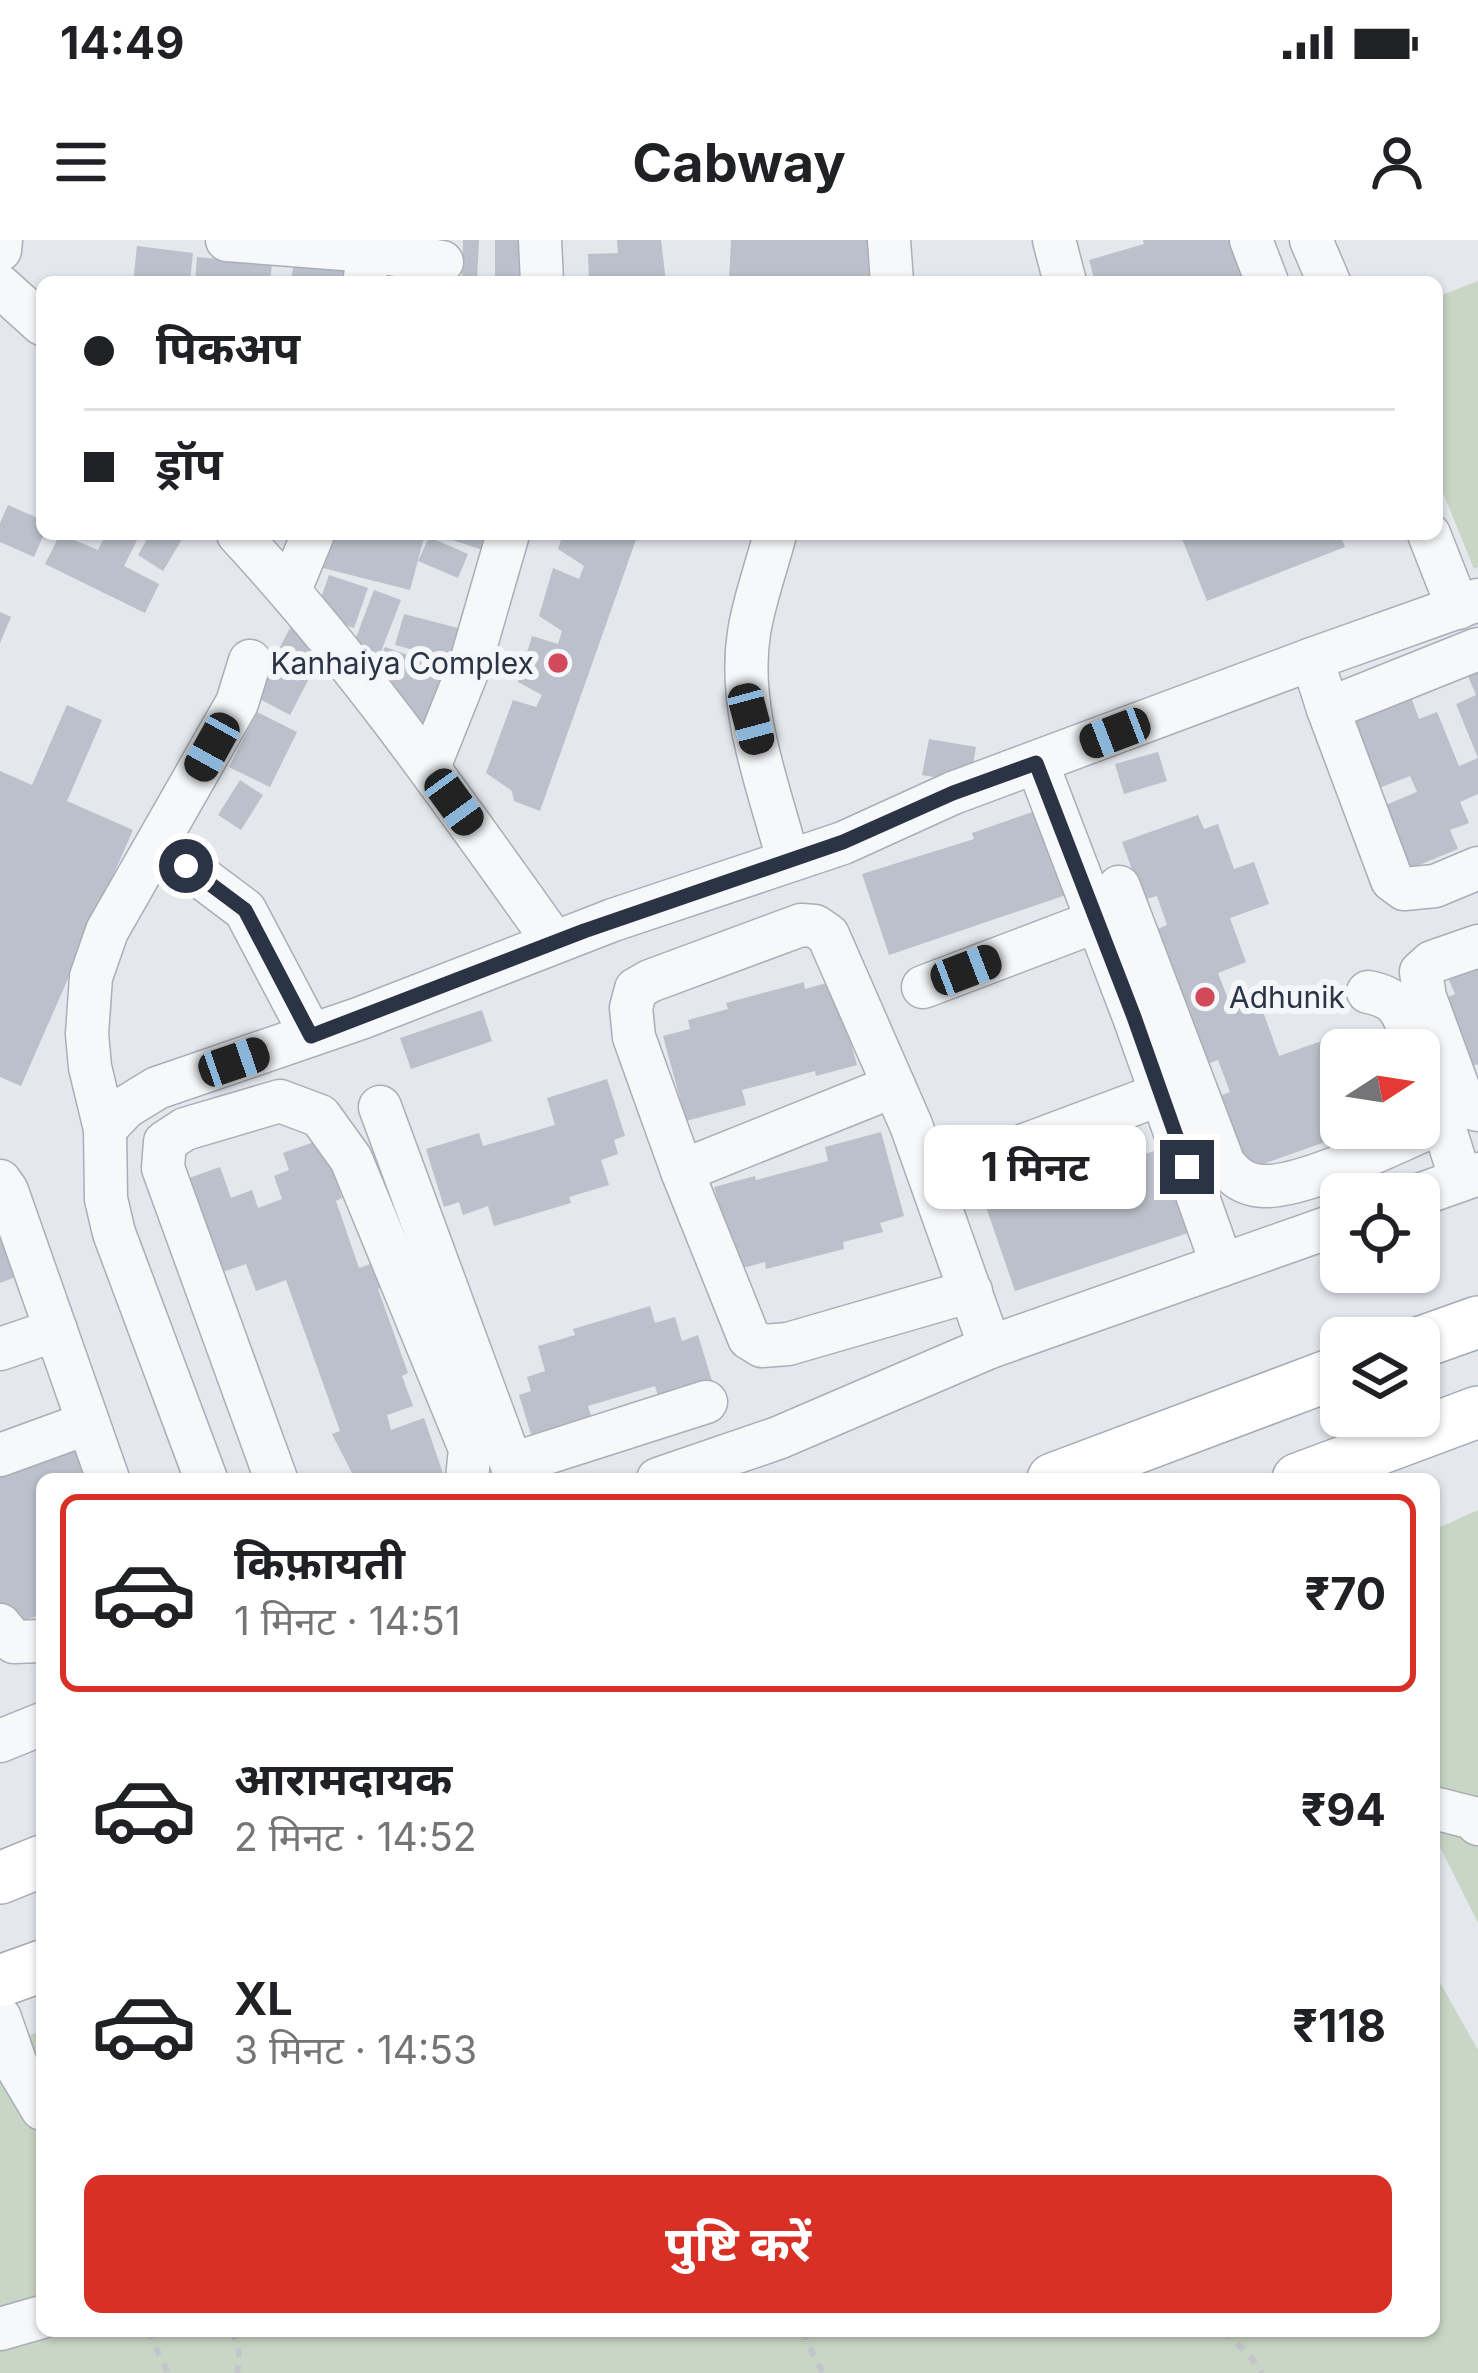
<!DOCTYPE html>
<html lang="hi">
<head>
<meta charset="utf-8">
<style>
	:root { --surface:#fff; --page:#f6f6f6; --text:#202124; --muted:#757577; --line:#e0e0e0; --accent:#d93025 }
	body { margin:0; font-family:Inter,"Noto Sans Devanagari",sans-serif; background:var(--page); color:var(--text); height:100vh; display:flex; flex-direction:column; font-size:45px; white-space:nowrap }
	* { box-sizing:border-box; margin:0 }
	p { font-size:39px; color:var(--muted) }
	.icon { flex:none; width:66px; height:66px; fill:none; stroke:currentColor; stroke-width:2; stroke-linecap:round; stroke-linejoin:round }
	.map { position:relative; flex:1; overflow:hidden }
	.details { position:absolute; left:36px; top:1233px; width:1404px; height:864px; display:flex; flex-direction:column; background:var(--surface); border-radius:18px; box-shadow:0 3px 9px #0004 }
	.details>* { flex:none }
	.guide { position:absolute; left:36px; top:36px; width:1407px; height:264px; border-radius:18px; box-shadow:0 3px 9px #0004; display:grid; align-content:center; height:264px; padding:0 48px; background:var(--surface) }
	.needle { width:78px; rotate:78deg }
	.fabs { position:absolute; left:1320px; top:789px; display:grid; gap:24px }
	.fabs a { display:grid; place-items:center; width:120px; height:120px; border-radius:18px; background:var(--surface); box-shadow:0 3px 9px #0004; font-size:60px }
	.end { position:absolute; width:54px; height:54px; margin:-27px; border:15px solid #2b3445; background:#fff; box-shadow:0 0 0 6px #fff }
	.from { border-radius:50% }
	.bubble { position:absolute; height:84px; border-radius:18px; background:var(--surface); box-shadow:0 3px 9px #0004; font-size:39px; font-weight:700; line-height:84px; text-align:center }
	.car { position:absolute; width:36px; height:72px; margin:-36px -18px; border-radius:15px; box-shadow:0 0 9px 3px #0007; background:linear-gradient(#222 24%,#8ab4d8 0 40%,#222 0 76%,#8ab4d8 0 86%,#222 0) }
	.guide b { display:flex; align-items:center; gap:42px; height:114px; font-size:45px }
	.guide b+b { border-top:3px solid var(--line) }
	.guide i { width:30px; height:30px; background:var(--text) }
	ul { padding:21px 0 0; list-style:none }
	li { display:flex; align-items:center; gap:36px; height:198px; margin:0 24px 18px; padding:0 24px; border:6px solid transparent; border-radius:18px }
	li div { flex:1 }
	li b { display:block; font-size:45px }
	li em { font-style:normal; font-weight:700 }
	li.current { border-color:var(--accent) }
	li>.icon { width:108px; height:108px; stroke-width:1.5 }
	.action { display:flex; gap:24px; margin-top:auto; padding:24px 48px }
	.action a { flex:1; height:138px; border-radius:18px; background:var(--accent); color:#fff; font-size:48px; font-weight:700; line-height:138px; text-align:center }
	.status { display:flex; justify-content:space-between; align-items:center; height:84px; padding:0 60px; background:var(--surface); direction:ltr }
	.status svg { height:33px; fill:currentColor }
	header { display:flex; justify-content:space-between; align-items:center; height:156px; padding:0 48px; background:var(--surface); font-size:54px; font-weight:700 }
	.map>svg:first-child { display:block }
	.green { fill:#c9d6c5 }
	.building { fill:#bbc0ca }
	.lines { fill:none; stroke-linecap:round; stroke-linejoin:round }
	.minor-casing { stroke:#a9aeb7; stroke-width:45 }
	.major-casing { stroke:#a3abb8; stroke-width:54 }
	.path { stroke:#c2c5cb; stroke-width:6; stroke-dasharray:9 9; stroke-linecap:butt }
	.minor { stroke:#f7f8fa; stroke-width:42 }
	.major { stroke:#fff; stroke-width:51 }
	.route { stroke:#2b3445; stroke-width:15 }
	.poi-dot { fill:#d1495b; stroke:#f4f6f9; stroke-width:4.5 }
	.labels { text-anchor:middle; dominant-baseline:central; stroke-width:12; stroke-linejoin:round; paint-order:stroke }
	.poi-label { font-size:30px; fill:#2b3445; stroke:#f4f6f9; text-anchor:end }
</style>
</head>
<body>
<div class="status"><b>14:49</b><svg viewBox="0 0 49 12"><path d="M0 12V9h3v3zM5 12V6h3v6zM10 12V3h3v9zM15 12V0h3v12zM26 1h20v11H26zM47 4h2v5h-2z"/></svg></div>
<header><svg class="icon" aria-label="menu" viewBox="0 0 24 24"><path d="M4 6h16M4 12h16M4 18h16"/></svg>Cabway<svg class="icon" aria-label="person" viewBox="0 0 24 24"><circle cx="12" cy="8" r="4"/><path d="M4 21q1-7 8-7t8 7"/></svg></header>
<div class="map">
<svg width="1478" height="2133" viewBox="0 0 1478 2133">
	<rect width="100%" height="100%" fill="#e4e7ec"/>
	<g class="green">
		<polygon points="1478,41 1478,327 1474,329 1437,238 1437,57"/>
		<polygon points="1478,1270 1478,1683 1434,1595 1434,1290"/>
		<polygon points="1434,1732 1478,1810 1478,2133 0,2133 0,1805 42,1791 42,2091 1434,2091"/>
	</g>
	<g class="building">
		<polygon points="463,0 479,0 477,42 462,42"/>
		<rect x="495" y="0" width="34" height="42"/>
		<polygon points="617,0 661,0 666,42 589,42 588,14 618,13"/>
		<polygon points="731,0 878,0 876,42 729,42"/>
		<polygon points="1143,0 1238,0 1250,42 1095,42 1089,20 1144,4"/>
		<polygon points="137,6 193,13 190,42 133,42"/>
		<polygon points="197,17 272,24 270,42 195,42"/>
		<polygon points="294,21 345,28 343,42 291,42"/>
		<polygon points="380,29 413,35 412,42 378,42"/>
		<polygon points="8,265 42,280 44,294 34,317 0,302 0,283"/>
		<polygon points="60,294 98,310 106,294 140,294 124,326 159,344 145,373 45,324"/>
		<polygon points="150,294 185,294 163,331 138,315"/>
		<polygon points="332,294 425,294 410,350 323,328"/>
		<polygon points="434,294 506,294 501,316"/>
		<polygon points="563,294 638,294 540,571 514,561 512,551 486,533 513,460 536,467 542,455 518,442 532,396 558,404 562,391 539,376 553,328 579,339 584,326 558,309"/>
		<polygon points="1180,294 1340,294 1345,307 1207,361"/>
		<polygon points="429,297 468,314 458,338 418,321"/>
		<polygon points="329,335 368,348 354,388 315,375"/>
		<polygon points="374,350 401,360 377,422 385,407 463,434 431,509 348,419"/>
		<polygon points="0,372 11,377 0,403"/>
		<polygon points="404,374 477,393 469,425 395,405"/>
		<polygon points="290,388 325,408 290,475 254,456"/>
		<polygon points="1478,429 1478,518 1456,464 1476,455 1467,434"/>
		<polygon points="1411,457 1419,479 1437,472 1459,526 1478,518 1478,554 1460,562 1469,583 1450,590 1458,609 1402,632 1376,569 1417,552 1410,536 1369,552 1342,486"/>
		<polygon points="67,465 102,480 67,561 133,590 21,846 0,837 0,531 32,545"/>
		<polygon points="257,472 297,492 270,547 229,527"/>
		<polygon points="929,499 976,507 970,543 922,535"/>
		<polygon points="1158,512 1167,541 1124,554 1115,524"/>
		<polygon points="240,540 263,555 241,590 218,575"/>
		<polygon points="1038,570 1066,655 889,715 862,634 974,599 972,593"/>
		<polygon points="1198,575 1204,589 1218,584 1234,629 1254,622 1269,664 1230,678 1246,722 1218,733 1229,762 1256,752 1279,816 1336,796 1339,802 1373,790 1376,801 1384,798 1388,810 1341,810 1341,888 1362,889 1240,932 1220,876 1228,874 1222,855 1230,852 1218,820 1203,826 1186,766 1180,746 1174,748 1158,689 1167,685 1157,656 1143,660 1122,602"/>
		<polygon points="1478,728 1478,824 1468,828 1457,796 1461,794 1454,773 1445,777 1439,761 1455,754 1449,740"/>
		<polygon points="834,741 857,825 816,836 815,831 742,850 746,865 686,881 663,796 690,789 688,780 728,769 726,763 804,742 805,749"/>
		<polygon points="482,770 492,801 411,829 400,798"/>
		<polygon points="607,839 625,896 614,900 618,914 601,920 609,945 569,957 571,963 494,986 488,966 463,975 459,962 444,967 426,909 479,893 483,906 555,885 547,858"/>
		<polygon points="881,892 904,976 880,983 883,992 843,1002 844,1009 766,1029 765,1022 736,1030 714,947 755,936 756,940 828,921 825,907"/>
		<polygon points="328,897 338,926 332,928 342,958 336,961 359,1028 373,1023 382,1047 378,1049 408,1133 402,1136 413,1166 387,1175 391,1190 424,1178 445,1239 355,1239 332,1194 340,1191 286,1040 256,1051 246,1024 208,1037 175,943 220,927 231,958 252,950 258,968 282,959 274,936 289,930 283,913"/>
		<polygon points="1172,905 1200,989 1015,1051 986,967 1051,945 1053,950 1105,933 1104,928"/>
		<polygon points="0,951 31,1031 0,1043"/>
		<polygon points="650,1066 655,1083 675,1077 682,1101 698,1095 712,1141 658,1156 655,1146 588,1166 594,1186 534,1204 519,1155 531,1151 527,1137 545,1131 538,1106 575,1095 573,1089"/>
		<polygon points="83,1197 97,1239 42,1239 42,1374 7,1387 0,1366 0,1228"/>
	</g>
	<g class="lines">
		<g class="minor-casing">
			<g id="minor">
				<polyline points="227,0 370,11 364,42"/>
				<polyline points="540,0 542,42"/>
				<polyline points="889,0 892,42"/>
				<polyline points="1054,0 1065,42"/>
				<polyline points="1251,0 1267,42"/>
				<polyline points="1311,0 1329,42"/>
				<polyline points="0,10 1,0"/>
				<polyline points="370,11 442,22"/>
				<polyline points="0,46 42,84"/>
				<path d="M238,294c117,126 216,268 316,408"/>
				<path d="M775,294c-8,32 -21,66 -26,99 -12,76 20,154 39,227"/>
				<polyline points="1429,294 1458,368"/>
				<polyline points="290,350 313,294"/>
				<polyline points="1312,419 1328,469 1392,640 1404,649 1435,646 1478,628"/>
				<polyline points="1328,469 1478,409"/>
				<polyline points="1037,523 1134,777 1222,1025"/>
				<polyline points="429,527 471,422 508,294"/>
				<polyline points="157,604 245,670 311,795"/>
				<path d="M1119,647l105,277c11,13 20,21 39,22 42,2 137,-46 179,-64"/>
				<polyline points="1478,706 1432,722 1421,732 1425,757 1461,855 1467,867 1478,870"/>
				<polyline points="923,747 1097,681"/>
				<path d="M1368,752c37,7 35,26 48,58"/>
				<polyline points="1434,855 1461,940"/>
				<polyline points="380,867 517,1239"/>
				<polyline points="105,889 126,867 157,848 361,778 613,680 843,603 953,553 1312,419 1478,360"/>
				<polyline points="990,918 1161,854"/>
				<polyline points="682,931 894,846"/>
				<polyline points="0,941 7,951 108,1239"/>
				<polyline points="1419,955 1478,934"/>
				<polyline points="971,1051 788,1104 762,1106 749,1098 682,931 634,797 631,768 636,749 650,741 801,685 815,686 828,695 911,885 990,1107"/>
				<polyline points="0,1109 56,1090"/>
				<polyline points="0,1215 88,1183"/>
				<polyline points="512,1224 706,1162"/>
				<polyline points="206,1239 114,993 106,959 105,889 90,827 87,794 91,737 107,691 237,463 250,421"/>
				<polyline points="276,1239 163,928 165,902 185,889 280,861 320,876 351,919 470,1209 467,1239"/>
				<polyline points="658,1239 778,1198 990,1107 1341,983"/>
				<polyline points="0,1385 14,1402 42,1401"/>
				<polyline points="0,1501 42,1484"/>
				<polyline points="1434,1568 1473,1578 1478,1584"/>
				<polyline points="0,1778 17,1827 42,1869"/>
				<polyline points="0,2089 42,2077"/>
			</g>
		</g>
		<g class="major-casing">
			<g id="major">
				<polyline points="1419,1103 1478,1082"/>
				<polyline points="1053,1239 1341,1131"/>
				<polyline points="1298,1239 1478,1172"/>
				<polyline points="0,1638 42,1621"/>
				<polyline points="0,1741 42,1726"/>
			</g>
		</g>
		<g class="path">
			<polyline points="148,2091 168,2133"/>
			<path d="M232,2091c7,15 9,26 5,42"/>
			<polyline points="804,2091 806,2100 823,2133"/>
			<polyline points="1224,2091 1250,2116 1262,2133"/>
		</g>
		<use href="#minor" class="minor"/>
		<use href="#major" class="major"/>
	</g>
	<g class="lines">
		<polyline class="route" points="186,626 245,670 311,796 584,691 843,602 953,553 1036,523 1134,777 1187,927"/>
	</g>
	<g class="poi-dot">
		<circle cx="558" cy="423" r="12"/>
		<circle cx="1205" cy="757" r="12"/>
	</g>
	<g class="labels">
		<g class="poi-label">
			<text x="534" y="423">Kanhaiya Complex</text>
			<text x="1229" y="757" text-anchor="start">Adhunik</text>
		</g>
	</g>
</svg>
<div class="fabs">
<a><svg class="needle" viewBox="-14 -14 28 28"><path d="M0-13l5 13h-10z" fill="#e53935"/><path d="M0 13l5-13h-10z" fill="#757577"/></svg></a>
<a><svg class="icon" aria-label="locate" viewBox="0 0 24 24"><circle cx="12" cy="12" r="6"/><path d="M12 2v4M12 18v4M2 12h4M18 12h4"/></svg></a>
<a><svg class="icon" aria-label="layers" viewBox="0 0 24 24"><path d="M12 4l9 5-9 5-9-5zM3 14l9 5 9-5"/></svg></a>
</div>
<i class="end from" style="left:186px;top:626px"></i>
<i class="end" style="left:1187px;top:927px"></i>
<div class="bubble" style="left:924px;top:885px;width:222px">1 मिनट</div>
<i class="car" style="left:751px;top:479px;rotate:165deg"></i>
<i class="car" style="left:1115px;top:493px;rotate:249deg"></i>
<i class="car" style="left:212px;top:507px;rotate:209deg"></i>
<i class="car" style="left:454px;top:562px;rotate:144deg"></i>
<i class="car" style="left:966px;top:730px;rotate:69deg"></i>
<i class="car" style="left:234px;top:822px;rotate:71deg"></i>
<div class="guide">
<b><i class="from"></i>पिकअप</b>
<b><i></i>ड्रॉप</b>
</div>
<section class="details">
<ul>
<li class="current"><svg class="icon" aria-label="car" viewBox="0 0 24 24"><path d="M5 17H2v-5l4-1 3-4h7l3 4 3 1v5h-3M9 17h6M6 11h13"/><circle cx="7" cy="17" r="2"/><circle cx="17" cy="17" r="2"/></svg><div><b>किफ़ायती</b><p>1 मिनट · 14:51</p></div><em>₹70</em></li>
<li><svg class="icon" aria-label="car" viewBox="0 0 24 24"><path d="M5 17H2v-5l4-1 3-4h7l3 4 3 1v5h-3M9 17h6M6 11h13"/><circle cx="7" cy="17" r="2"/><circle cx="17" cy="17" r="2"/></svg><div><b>आरामदायक</b><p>2 मिनट · 14:52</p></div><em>₹94</em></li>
<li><svg class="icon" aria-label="car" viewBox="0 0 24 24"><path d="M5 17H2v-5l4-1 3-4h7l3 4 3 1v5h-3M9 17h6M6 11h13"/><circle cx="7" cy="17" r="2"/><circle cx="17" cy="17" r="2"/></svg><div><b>XL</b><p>3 मिनट · 14:53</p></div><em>₹118</em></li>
</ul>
<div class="action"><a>पुष्टि करें</a></div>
</section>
</div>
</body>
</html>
